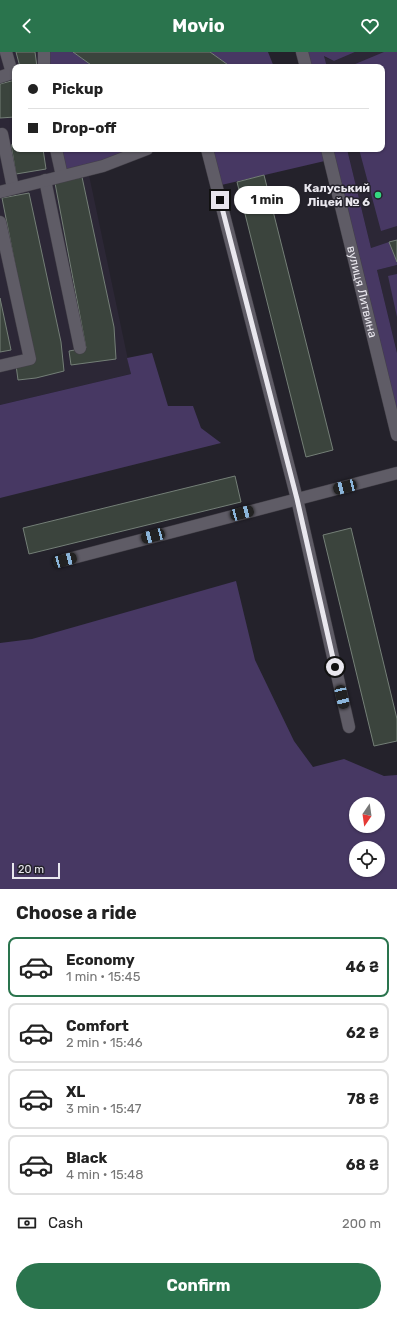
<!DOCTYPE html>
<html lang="en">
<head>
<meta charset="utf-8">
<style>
	:root { --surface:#fff; --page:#f2f2f2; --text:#222; --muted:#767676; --line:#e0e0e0; --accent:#2a744d }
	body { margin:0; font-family:Rubik,sans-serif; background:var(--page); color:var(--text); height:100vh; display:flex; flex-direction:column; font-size:15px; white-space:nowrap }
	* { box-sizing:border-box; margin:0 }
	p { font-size:13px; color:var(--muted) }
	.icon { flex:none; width:22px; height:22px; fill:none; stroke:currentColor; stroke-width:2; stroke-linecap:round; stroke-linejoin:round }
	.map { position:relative; height:837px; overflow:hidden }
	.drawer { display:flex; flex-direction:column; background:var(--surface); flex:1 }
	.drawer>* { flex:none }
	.banner { position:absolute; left:12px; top:12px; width:373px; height:88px; border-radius:8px; box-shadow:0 1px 3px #0004; display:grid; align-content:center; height:88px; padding:0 16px; background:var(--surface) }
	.needle { width:26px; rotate:193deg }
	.controls { position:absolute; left:349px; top:745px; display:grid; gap:8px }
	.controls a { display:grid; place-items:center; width:36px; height:36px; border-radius:50%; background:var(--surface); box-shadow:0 1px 3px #0004; font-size:20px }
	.scale { position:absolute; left:12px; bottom:10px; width:48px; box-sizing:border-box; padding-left:4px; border:2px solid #e9e7ee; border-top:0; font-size:11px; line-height:14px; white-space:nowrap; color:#e9e7ee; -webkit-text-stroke:3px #24222b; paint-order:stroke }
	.end { position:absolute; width:18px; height:18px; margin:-9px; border:5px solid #e9e7ee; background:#111; box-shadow:0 0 0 2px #111 }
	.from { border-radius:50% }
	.bubble { position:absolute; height:28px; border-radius:14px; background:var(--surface); box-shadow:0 1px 3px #0004; font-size:13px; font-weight:700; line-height:28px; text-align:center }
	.car { position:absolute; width:12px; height:24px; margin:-12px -6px; border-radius:5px; box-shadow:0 0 3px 1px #0007; background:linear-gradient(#222 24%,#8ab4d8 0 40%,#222 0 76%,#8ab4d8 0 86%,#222 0) }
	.banner b { display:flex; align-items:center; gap:14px; height:38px; font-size:15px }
	.banner b+b { border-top:1px solid var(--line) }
	.banner i { width:10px; height:10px; background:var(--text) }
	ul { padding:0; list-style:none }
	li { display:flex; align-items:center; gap:12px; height:60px; margin:0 8px 6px; padding:0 8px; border:2px solid var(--line); border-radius:8px }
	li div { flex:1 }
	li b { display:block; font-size:15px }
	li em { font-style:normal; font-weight:700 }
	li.active { border-color:var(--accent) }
	li>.icon { width:36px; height:36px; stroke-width:1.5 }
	h2 { padding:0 16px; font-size:18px; line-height:48px }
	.pay { display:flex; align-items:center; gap:10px; height:44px; padding:0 16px; font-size:15px }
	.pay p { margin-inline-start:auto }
	.button { display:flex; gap:8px; margin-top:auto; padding:8px 16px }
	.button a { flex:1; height:46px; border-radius:24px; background:var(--accent); color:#fff; font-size:16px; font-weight:700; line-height:46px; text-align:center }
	header { display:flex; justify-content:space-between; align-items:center; height:52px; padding:0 16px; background:var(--accent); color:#fff; font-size:18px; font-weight:700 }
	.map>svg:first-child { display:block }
	.built { fill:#2c2736 }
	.green { fill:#473863; fill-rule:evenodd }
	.building { fill:#3b443d; stroke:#747f77 }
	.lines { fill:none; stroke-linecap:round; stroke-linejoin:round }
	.minor-casing { stroke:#434048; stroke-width:13 }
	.minor { stroke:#5f5c66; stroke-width:12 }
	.route { stroke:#e9e7ee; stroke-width:5 }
	.poi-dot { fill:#34d881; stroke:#24222b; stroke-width:1.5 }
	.labels { text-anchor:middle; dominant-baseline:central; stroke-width:3; stroke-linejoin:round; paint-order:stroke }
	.poi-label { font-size:12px; font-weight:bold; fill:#e9e7ee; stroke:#24222b; text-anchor:end }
	.street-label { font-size:12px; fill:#e9e7ee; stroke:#24222b }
</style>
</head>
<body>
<header><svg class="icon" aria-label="back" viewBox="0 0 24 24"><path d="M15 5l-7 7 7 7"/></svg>Movio<svg class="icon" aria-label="heart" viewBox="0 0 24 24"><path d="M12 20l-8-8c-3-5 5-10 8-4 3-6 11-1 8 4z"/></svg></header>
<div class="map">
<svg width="397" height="837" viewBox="0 0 397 837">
	<rect width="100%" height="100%" fill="#24222b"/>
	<g class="built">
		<polygon points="0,0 47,0 49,15 15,15 15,97 58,97 89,123 131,322 0,353"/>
		<polygon points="355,0 397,0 397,188 371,196 347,97 382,97 382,15 327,15 324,5 334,9"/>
		<polygon points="397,213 397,301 377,218"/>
	</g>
	<g class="green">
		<polygon points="44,0 73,0 94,15 44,15"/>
		<polygon points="210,0 268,0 274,15 231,15"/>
		<polygon points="302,0 355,0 334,9 324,4 327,15 305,15"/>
		<polygon points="384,0 397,0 397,174 381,179 359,97 382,97 382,15 348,15"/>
		<polygon points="56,97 147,97 62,124"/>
		<polygon points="207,97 347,97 371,196 389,190 397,210 397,213 377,218 397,301 397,364 329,108 217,134"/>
		<polygon points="397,222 397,265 388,224"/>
		<polygon points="152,301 168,354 193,354 201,376 221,391 0,446 0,353 131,322 127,306"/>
		<path d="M236,529l19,79 39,81 19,26 31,-8 40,17 13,-1v114h-397v-246l32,-4zM356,752h22v22h-22zM356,796h22v22h-22z"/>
	</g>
	<g class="building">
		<polygon points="16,0 35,0 37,15 20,15"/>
		<polygon points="73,0 210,0 231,15 94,15"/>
		<polygon points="15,28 15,65 0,66 0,32"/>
		<polygon points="15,92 15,97 43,97 46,117 16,122 11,93"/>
		<polygon points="264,123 333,398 306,405 237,130"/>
		<polygon points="82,125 114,275 116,307 71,313 69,299 86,296 55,131"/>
		<polygon points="29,141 61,290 64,319 36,326 18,328 16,313 31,294 2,146"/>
		<polygon points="397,188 397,210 389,190"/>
		<polygon points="0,246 11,298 0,300"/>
		<polygon points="235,424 241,450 29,502 23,476"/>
		<polygon points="351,476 397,667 397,689 374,694 323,483"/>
	</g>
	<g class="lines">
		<g class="minor-casing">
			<g id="minor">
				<polyline points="44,0 44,15"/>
				<polyline points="302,0 306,15"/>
				<polyline points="0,25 12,21 6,0"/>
				<polyline points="2,82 13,136"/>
				<polyline points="56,97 62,124"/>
				<polyline points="207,97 297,447 349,675"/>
				<path id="s1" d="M327,97l70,286"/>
				<polyline points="45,128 80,296"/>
				<polyline points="0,140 103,114 147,97"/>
				<polyline points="0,170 30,307 0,314"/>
				<polyline points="65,508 397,421"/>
			</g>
		</g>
		<use href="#minor" class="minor"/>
	</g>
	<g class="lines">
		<polyline class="route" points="220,148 297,447 335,615"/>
	</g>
	<circle class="poi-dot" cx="378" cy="143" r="4"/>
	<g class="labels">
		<g class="poi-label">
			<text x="370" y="136">Калуський<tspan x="370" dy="14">Ліцей № 6</tspan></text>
		</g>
		<g class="street-label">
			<text stroke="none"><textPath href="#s1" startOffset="147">вулиця Литвина</textPath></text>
		</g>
	</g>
</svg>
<div class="controls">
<a><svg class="needle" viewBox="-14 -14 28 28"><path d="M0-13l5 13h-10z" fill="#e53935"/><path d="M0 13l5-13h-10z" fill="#767676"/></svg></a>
<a><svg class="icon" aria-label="locate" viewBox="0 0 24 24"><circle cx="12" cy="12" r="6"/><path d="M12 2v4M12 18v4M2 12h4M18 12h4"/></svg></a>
</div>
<div class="scale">20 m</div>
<i class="end from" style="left:335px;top:615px"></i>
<i class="end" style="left:220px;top:148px"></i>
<div class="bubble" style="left:234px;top:134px;width:66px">1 min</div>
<i class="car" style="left:345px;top:435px;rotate:256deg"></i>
<i class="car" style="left:242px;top:461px;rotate:75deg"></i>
<i class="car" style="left:153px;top:484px;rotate:255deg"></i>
<i class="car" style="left:65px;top:508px;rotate:75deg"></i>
<i class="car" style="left:342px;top:645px;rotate:167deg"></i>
<div class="banner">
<b><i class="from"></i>Pickup</b>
<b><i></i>Drop-off</b>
</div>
</div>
<section class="drawer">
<h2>Choose a ride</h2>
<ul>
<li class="active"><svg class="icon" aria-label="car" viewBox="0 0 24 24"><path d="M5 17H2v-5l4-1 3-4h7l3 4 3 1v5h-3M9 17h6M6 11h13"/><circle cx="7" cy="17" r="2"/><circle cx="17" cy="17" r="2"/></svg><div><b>Economy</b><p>1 min · 15:45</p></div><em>46 ₴</em></li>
<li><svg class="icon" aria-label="car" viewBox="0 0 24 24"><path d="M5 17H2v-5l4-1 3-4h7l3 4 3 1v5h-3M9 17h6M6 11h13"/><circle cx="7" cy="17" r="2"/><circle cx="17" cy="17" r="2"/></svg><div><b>Comfort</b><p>2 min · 15:46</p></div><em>62 ₴</em></li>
<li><svg class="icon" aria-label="car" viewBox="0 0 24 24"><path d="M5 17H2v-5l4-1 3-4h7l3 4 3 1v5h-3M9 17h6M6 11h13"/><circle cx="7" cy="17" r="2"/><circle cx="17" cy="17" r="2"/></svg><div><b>XL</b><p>3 min · 15:47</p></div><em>78 ₴</em></li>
<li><svg class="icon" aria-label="car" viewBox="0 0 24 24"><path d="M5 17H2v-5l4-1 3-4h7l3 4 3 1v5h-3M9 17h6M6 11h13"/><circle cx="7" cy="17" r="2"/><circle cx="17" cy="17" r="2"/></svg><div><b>Black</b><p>4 min · 15:48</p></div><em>68 ₴</em></li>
</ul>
<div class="pay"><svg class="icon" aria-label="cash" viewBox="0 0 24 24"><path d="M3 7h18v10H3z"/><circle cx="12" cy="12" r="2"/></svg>Cash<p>200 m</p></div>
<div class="button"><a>Confirm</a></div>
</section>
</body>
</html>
